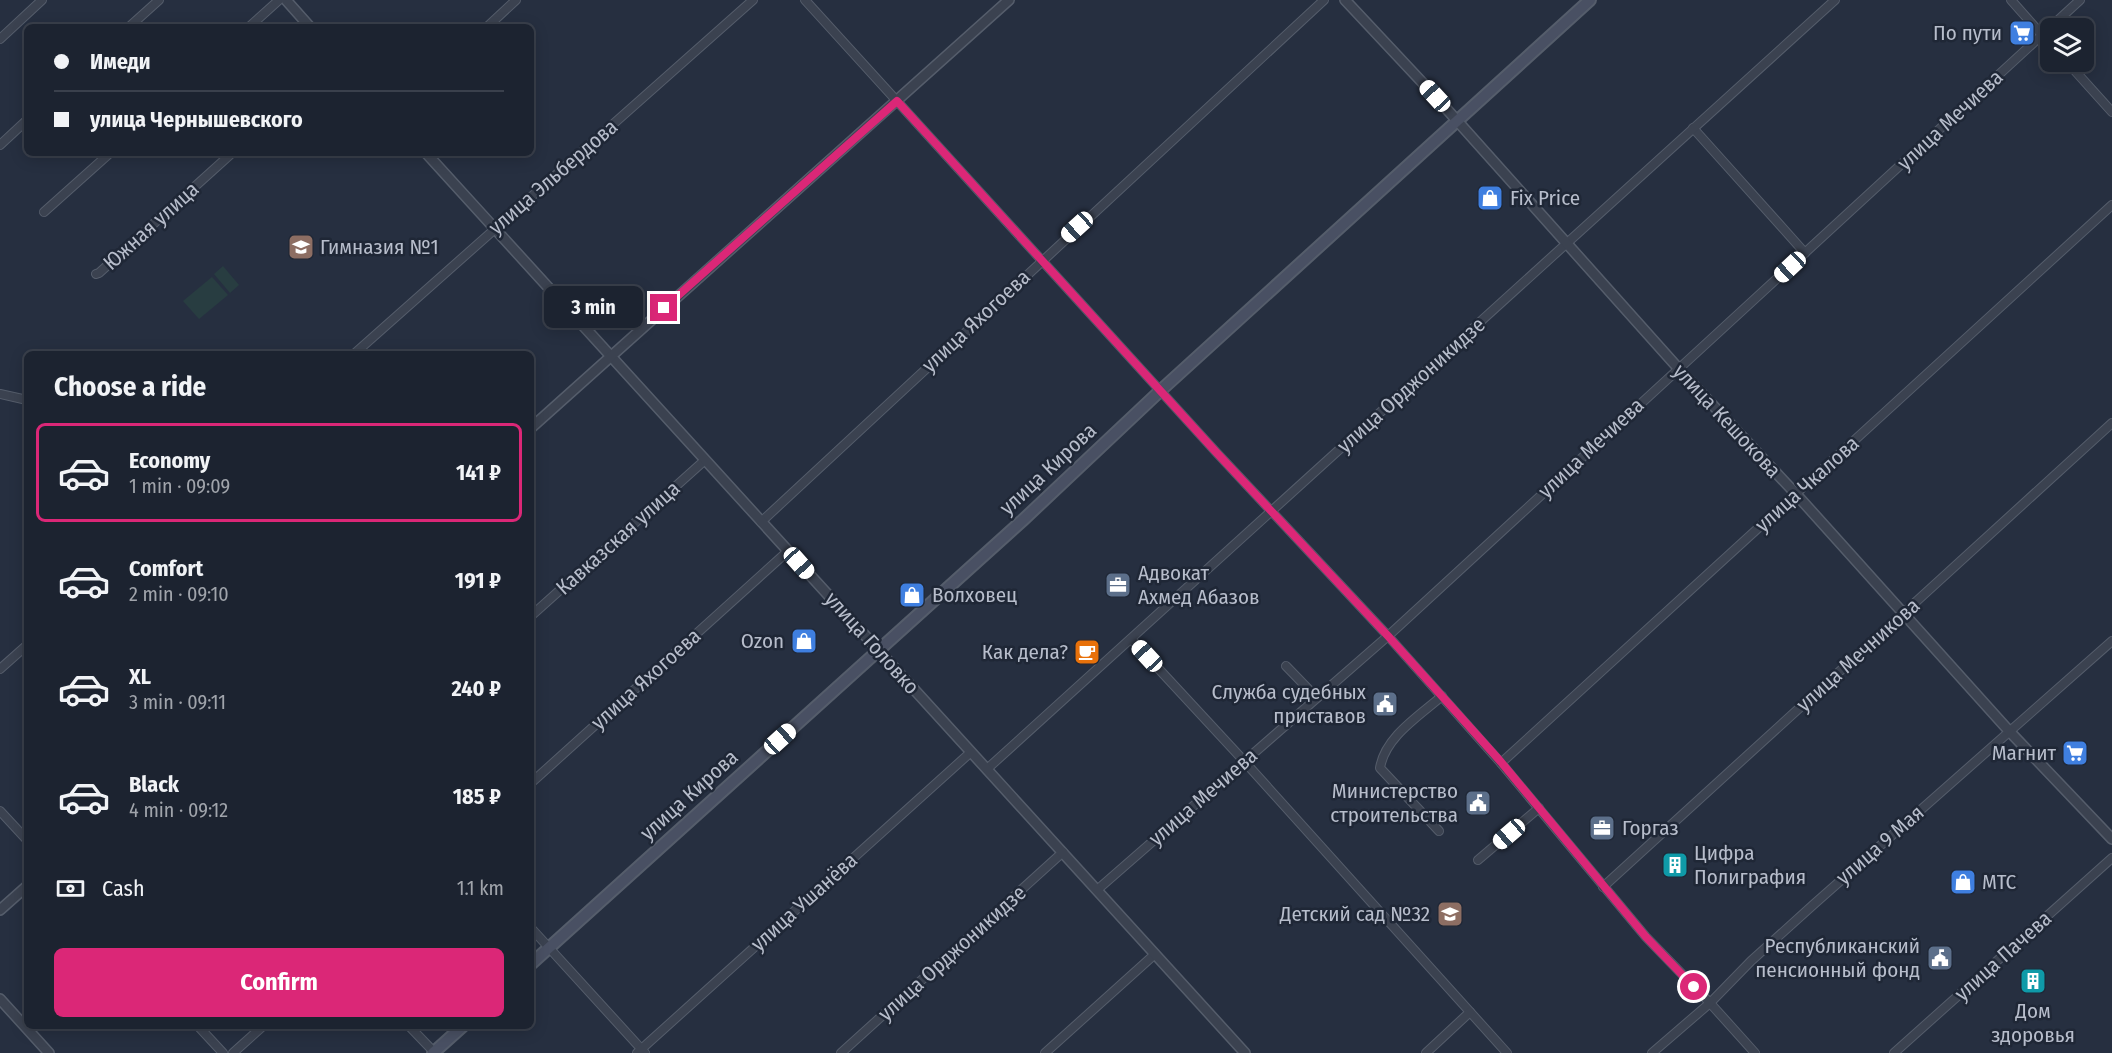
<!DOCTYPE html>
<html lang="en">
<head>
<meta charset="utf-8">
<style>
	:root { --surface:#1c2330; --page:#292f3c; --text:#f1f3f6; --muted:#a0a4ab; --line:#3a404c; --accent:#db2777 }
	body { margin:0; font-family:"Fira Sans Condensed",sans-serif; background:var(--page); color:var(--text); height:100vh; display:flex; flex-direction:column; font-size:22px; white-space:nowrap }
	* { box-sizing:border-box; margin:0 }
	p { font-size:20px; color:var(--muted) }
	.icon { flex:none; width:33px; height:33px; fill:none; stroke:currentColor; stroke-width:2; stroke-linecap:round; stroke-linejoin:round }
	.map { position:relative; flex:1; overflow:hidden }
	.side { position:absolute; left:24px; top:351px; width:510px; height:678px; display:flex; flex-direction:column; background:var(--surface); border-radius:9px; box-shadow:0 3px 15px #0003,0 0 0 2px var(--line) }
	.side>* { flex:none }
	.guide { position:absolute; left:24px; top:24px; width:510px; height:132px; border-radius:9px; box-shadow:0 3px 15px #0003,0 0 0 2px var(--line); display:grid; align-content:center; height:132px; padding:0 30px; background:var(--surface) }
	.buttons { position:absolute; left:2040px; top:18px; display:grid; gap:12px }
	.buttons a { display:grid; place-items:center; width:54px; height:54px; border-radius:9px; background:var(--surface); box-shadow:0 3px 15px #0003,0 0 0 2px var(--line); font-size:30px }
	.end { position:absolute; width:27px; height:27px; margin:-14px; border:8px solid #db2777; background:#fff; box-shadow:0 0 0 3px #fff }
	.from { border-radius:50% }
	.bubble { position:absolute; height:42px; border-radius:9px; background:var(--surface); box-shadow:0 3px 15px #0003,0 0 0 2px var(--line); font-size:20px; font-weight:700; line-height:42px; text-align:center }
	.car { position:absolute; width:18px; height:36px; margin:-18px -9px; border-radius:8px; box-shadow:0 0 4px 2px #0007; background:linear-gradient(#fff 24%,#345 0 40%,#fff 0 76%,#345 0 86%,#fff 0) }
	.guide b { display:flex; align-items:center; gap:21px; height:57px; font-size:22px }
	.guide b+b { border-top:2px solid var(--line) }
	.guide i { width:15px; height:15px; background:var(--text) }
	ul { padding:0; list-style:none }
	li { display:flex; align-items:center; gap:18px; height:99px; margin:0 12px 9px; padding:0 18px; border:3px solid transparent; border-radius:9px }
	li div { flex:1 }
	li b { display:block; font-size:22px }
	li em { font-style:normal; font-weight:700 }
	li.active { border-color:var(--accent) }
	li>.icon { width:54px; height:54px; stroke-width:1.5 }
	h2 { padding:0 30px; font-size:27px; line-height:72px }
	.pay { display:flex; align-items:center; gap:15px; height:66px; padding:0 30px; font-size:22px }
	.pay p { margin-inline-start:auto }
	.primary-button { display:flex; gap:12px; margin-top:auto; padding:12px 30px }
	.primary-button a { flex:1; height:69px; border-radius:9px; background:var(--accent); color:#fff; font-size:24px; font-weight:700; line-height:69px; text-align:center }
	.map>svg:first-child { display:block }
	.green { fill:#283d41 }
	.lines { fill:none; stroke-linecap:round; stroke-linejoin:round }
	.minor-casing { stroke:#555d6b; stroke-width:10 }
	.tertiary-casing { stroke:#555d6b; stroke-width:12 }
	.secondary-casing { stroke:#555d6b; stroke-width:14 }
	.minor { stroke:#3b4250; stroke-width:8 }
	.tertiary { stroke:#3b4250; stroke-width:9 }
	.secondary { stroke:#495063; stroke-width:10 }
	.route { stroke:#db2777; stroke-width:8 }
	.labels { text-anchor:middle; dominant-baseline:central; stroke-width:5; stroke-linejoin:round; paint-order:stroke }
	.poi-label { font-size:21px; fill:#b7bdcb; stroke:#1f2736; text-anchor:end }
	.street-label { font-size:21px; fill:#b7bdcb; stroke:#1f2736 }
</style>
</head>
<body>
<div class="map">
<svg width="2112" height="1053" viewBox="0 0 2112 1053">
	<rect width="100%" height="100%" fill="#262f40"/>
	<g class="green">
		<polygon points="223,266 239,285 230,293 214,274"/>
		<polygon points="212,277 228,295 199,319 183,301"/>
	</g>
	<g class="lines">
		<g class="minor-casing">
			<g id="minor">
				<polyline points="805,0 1216,452 1388,636 1501,763 1646,937 1710,1003 1755,1053"/>
				<polyline points="2011,0 2050,44"/>
				<polyline points="129,27 159,0"/>
				<polyline points="249,27 279,0"/>
				<polyline points="487,27 516,0"/>
				<polyline points="0,39 42,0"/>
				<polyline points="2067,62 2112,112"/>
				<polyline points="1693,128 1805,253"/>
				<polyline points="0,145 27,120"/>
				<polyline points="44,212 110,153"/>
				<polyline points="96,274 99,273 232,153"/>
				<polyline points="354,354 753,0"/>
				<polyline points="0,394 27,400"/>
				<polyline points="761,522 1324,0"/>
				<polyline points="531,616 705,460"/>
				<polyline points="1131,639 1244,761 1507,1053"/>
				<polyline points="1286,666 1317,698"/>
				<polyline points="0,669 27,645"/>
				<polyline points="1501,763 2112,205"/>
				<polyline points="987,769 1835,0"/>
				<polyline points="531,783 788,551"/>
				<polyline points="0,811 27,840"/>
				<path d="M1439,831l-59,-63c5,-31 39,-52 62,-72"/>
				<polyline points="1478,860 1539,808"/>
				<polyline points="1603,887 2112,423"/>
				<polyline points="1097,890 1388,636 2080,0"/>
				<polyline points="531,928 645,1053"/>
				<polyline points="198,1026 223,1053"/>
				<polyline points="409,1026 435,1053"/>
				<polyline points="233,1053 263,1026"/>
				<polyline points="637,1053 971,752"/>
				<polyline points="841,1053 1063,852"/>
				<polyline points="1045,1053 1155,954"/>
				<polyline points="1426,1053 1470,1012"/>
				<polyline points="1652,1053 1710,1003 1751,961 1813,905 2112,641"/>
				<polyline points="1894,1053 2112,858"/>
			</g>
		</g>
		<g class="tertiary-casing">
			<g id="tertiary">
				<polyline points="286,0 310,27"/>
				<polyline points="1345,0 1435,96 1679,369 1796,494 2010,732 2112,839"/>
				<polyline points="426,153 1245,1053"/>
				<polyline points="531,428 1009,0"/>
				<polyline points="0,910 27,886"/>
				<polyline points="0,999 49,1053"/>
			</g>
		</g>
		<g class="secondary-casing">
			<g id="secondary">
				<polyline points="531,964 1023,520 1160,391 1590,0"/>
				<polyline points="433,1053 463,1026"/>
			</g>
		</g>
		<use href="#minor" class="minor"/>
		<use href="#tertiary" class="tertiary"/>
		<use href="#secondary" class="secondary"/>
	</g>
	<g class="lines">
		<polyline class="route" points="664,308 897,101 1216,452 1388,636 1501,762 1646,937 1694,987"/>
	</g>
	<defs>
		<g id="supermarket-square" transform="scale(1.35)"><rect x="-9" y="-9" width="18" height="18" rx="4" fill="#3f7fe0" stroke="#1f2736"/><path d="M-6-5.5h2.5l.6 2H6L4.5 2H-2.5L-4.4-4H-6ZM-1.5 3.2a1.3 1.3 0 1 0 .1 0ZM3 3.2a1.3 1.3 0 1 0 .1 0Z" fill="#fff"/></g>
		<g id="shop-square" transform="scale(1.35)"><rect x="-9" y="-9" width="18" height="18" rx="4" fill="#3f7fe0" stroke="#1f2736"/><path d="M-5-2.5h2.3a2.7 3.5 0 0 1 5.4 0H5L5.5 6h-11ZM-1.5-2.5h3a1.5 2.3 0 0 0-3 0Z" fill="#fff"/></g>
		<g id="school-square" transform="scale(1.35)"><rect x="-9" y="-9" width="18" height="18" rx="4" fill="#8d6e63" stroke="#1f2736"/><path d="M0-5L7-2L0 1L-7-2ZM-4 1L0 2.5L4 1V4Q0 6-4 4Z" fill="#fff"/></g>
		<g id="office-square" transform="scale(1.35)"><rect x="-9" y="-9" width="18" height="18" rx="4" fill="#5c6f8a" stroke="#1f2736"/><path d="M-6-3h4V-5.5h4V-3h4V5H-6ZM-1-4.5V-3h2v-1.5ZM-6 0V1H6V0Z" fill="#fff"/></g>
		<g id="cafe-square" transform="scale(1.35)"><rect x="-9" y="-9" width="18" height="18" rx="4" fill="#e8710a" stroke="#1f2736"/><path d="M-5.5-4.5H6V0H3Q3 3.5 0 3.5H-2.5Q-5.5 3.5-5.5 0ZM3-3.2v2h1.7v-2ZM-6 4.5H4V6H-6Z" fill="#fff"/></g>
		<g id="civic-square" transform="scale(1.35)"><rect x="-9" y="-9" width="18" height="18" rx="4" fill="#5c6f8a" stroke="#1f2736"/><path d="M-.6-6.5H3V-4.5H.6V-3L4-1V1h2V6H-6V1h2V-1L-.6-3ZM-1.2 2.5V6h2.4V2.5Z" fill="#fff"/></g>
		<g id="building-square" transform="scale(1.35)"><rect x="-9" y="-9" width="18" height="18" rx="4" fill="#0f9aa8" stroke="#1f2736"/><path d="M-4-6H4V6H1V3H-1V6H-4ZM-2.5-4.3h1.7v1.8h-1.7ZM.8-4.3h1.7v1.8H.8ZM-2.5-1h1.7V.8h-1.7ZM.8-1h1.7V.8H.8Z" fill="#fff"/></g>
	</defs>
	<g fill-rule="evenodd">
		<use href="#supermarket-square" x="2022" y="33"/>
		<use href="#shop-square" x="1490" y="198"/>
		<use href="#school-square" x="301" y="247"/>
		<use href="#office-square" x="1118" y="585"/>
		<use href="#shop-square" x="912" y="595"/>
		<use href="#shop-square" x="804" y="641"/>
		<use href="#cafe-square" x="1087" y="652"/>
		<use href="#civic-square" x="1385" y="704"/>
		<use href="#supermarket-square" x="2075" y="753"/>
		<use href="#civic-square" x="1478" y="803"/>
		<use href="#office-square" x="1602" y="828"/>
		<use href="#building-square" x="1675" y="865"/>
		<use href="#shop-square" x="1963" y="882"/>
		<use href="#school-square" x="1450" y="914"/>
		<use href="#civic-square" x="1940" y="958"/>
		<use href="#building-square" x="2033" y="981"/>
	</g>
	<g class="labels">
		<g class="poi-label">
			<text x="2002" y="33">По пути</text>
			<text x="1510" y="198" text-anchor="start">Fix Price</text>
			<text x="320" y="247" text-anchor="start">Гимназия №1</text>
			<text x="1138" y="573" text-anchor="start">Адвокат<tspan x="1138" dy="24">Ахмед Абазов</tspan></text>
			<text x="932" y="595" text-anchor="start">Волховец</text>
			<text x="784" y="641">Ozon</text>
			<text x="1068" y="652">Как дела?</text>
			<text x="1366" y="692">Служба судебных<tspan x="1366" dy="24">приставов</tspan></text>
			<text x="2056" y="753">Магнит</text>
			<text x="1458" y="791">Министерство<tspan x="1458" dy="24">строительства</tspan></text>
			<text x="1622" y="828" text-anchor="start">Горгаз</text>
			<text x="1694" y="853" text-anchor="start">Цифра<tspan x="1694" dy="24">Полиграфия</tspan></text>
			<text x="1982" y="882" text-anchor="start">МТС</text>
			<text x="1430" y="914">Детский сад №32</text>
			<text x="1920" y="946">Республиканский<tspan x="1920" dy="24">пенсионный фонд</tspan></text>
			<text x="2033" y="1011" text-anchor="middle">Дом<tspan x="2033" dy="24">здоровья</tspan></text>
		</g>
		<g class="street-label">
			<text transform="translate(1950 120) rotate(-43)">улица Мечиева</text>
			<text transform="translate(553 177) rotate(-41)">улица Эльбердова</text>
			<text transform="translate(151 226) rotate(-42)">Южная улица</text>
			<text transform="translate(976 321) rotate(-43)">улица Яхогоева</text>
			<text transform="translate(1411 385) rotate(-42)">улица Орджоникидзе</text>
			<text transform="translate(1727 421) rotate(47)">улица Кешокова</text>
			<text transform="translate(1591 448) rotate(-43)">улица Мечиева</text>
			<text transform="translate(1048 469) rotate(-43)">улица Кирова</text>
			<text transform="translate(1807 484) rotate(-42)">улица Чкалова</text>
			<text transform="translate(618 538) rotate(-42)">Кавказская улица</text>
			<text transform="translate(872 643) rotate(48)">улица Головко</text>
			<text transform="translate(1858 655) rotate(-42)">улица Мечникова</text>
			<text transform="translate(646 679) rotate(-42)">улица Яхогоева</text>
			<text transform="translate(689 795) rotate(-42)">улица Кирова</text>
			<text transform="translate(1203 797) rotate(-41)">улица Мечиева</text>
			<text transform="translate(1880 845) rotate(-41)">улица 9 Мая</text>
			<text transform="translate(804 902) rotate(-42)">улица Ушанёва</text>
			<text transform="translate(952 953) rotate(-42)">улица Орджоникидзе</text>
			<text transform="translate(2003 956) rotate(-42)">улица Пачева</text>
		</g>
	</g>
</svg>
<div class="buttons">
<a><svg class="icon" aria-label="layers" viewBox="0 0 24 24"><path d="M12 4l9 5-9 5-9-5zM3 14l9 5 9-5"/></svg></a>
</div>
<i class="end from" style="left:1694px;top:987px"></i>
<i class="end" style="left:664px;top:308px"></i>
<div class="bubble" style="left:544px;top:286px;width:99px">3 min</div>
<i class="car" style="left:1435px;top:96px;rotate:317deg"></i>
<i class="car" style="left:1077px;top:227px;rotate:228deg"></i>
<i class="car" style="left:1790px;top:267px;rotate:227deg"></i>
<i class="car" style="left:799px;top:563px;rotate:138deg"></i>
<i class="car" style="left:1147px;top:656px;rotate:317deg"></i>
<i class="car" style="left:780px;top:739px;rotate:48deg"></i>
<i class="car" style="left:1509px;top:834px;rotate:229deg"></i>
<div class="guide">
<b><i class="from"></i>Имеди</b>
<b><i></i>улица Чернышевского</b>
</div>
<section class="side">
<h2>Choose a ride</h2>
<ul>
<li class="active"><svg class="icon" aria-label="car" viewBox="0 0 24 24"><path d="M5 17H2v-5l4-1 3-4h7l3 4 3 1v5h-3M9 17h6M6 11h13"/><circle cx="7" cy="17" r="2"/><circle cx="17" cy="17" r="2"/></svg><div><b>Economy</b><p>1 min · 09:09</p></div><em>141 ₽</em></li>
<li><svg class="icon" aria-label="car" viewBox="0 0 24 24"><path d="M5 17H2v-5l4-1 3-4h7l3 4 3 1v5h-3M9 17h6M6 11h13"/><circle cx="7" cy="17" r="2"/><circle cx="17" cy="17" r="2"/></svg><div><b>Comfort</b><p>2 min · 09:10</p></div><em>191 ₽</em></li>
<li><svg class="icon" aria-label="car" viewBox="0 0 24 24"><path d="M5 17H2v-5l4-1 3-4h7l3 4 3 1v5h-3M9 17h6M6 11h13"/><circle cx="7" cy="17" r="2"/><circle cx="17" cy="17" r="2"/></svg><div><b>XL</b><p>3 min · 09:11</p></div><em>240 ₽</em></li>
<li><svg class="icon" aria-label="car" viewBox="0 0 24 24"><path d="M5 17H2v-5l4-1 3-4h7l3 4 3 1v5h-3M9 17h6M6 11h13"/><circle cx="7" cy="17" r="2"/><circle cx="17" cy="17" r="2"/></svg><div><b>Black</b><p>4 min · 09:12</p></div><em>185 ₽</em></li>
</ul>
<div class="pay"><svg class="icon" aria-label="cash" viewBox="0 0 24 24"><path d="M3 7h18v10H3z"/><circle cx="12" cy="12" r="2"/></svg>Cash<p>1.1 km</p></div>
<div class="primary-button"><a>Confirm</a></div>
</section>
</div>
</body>
</html>
